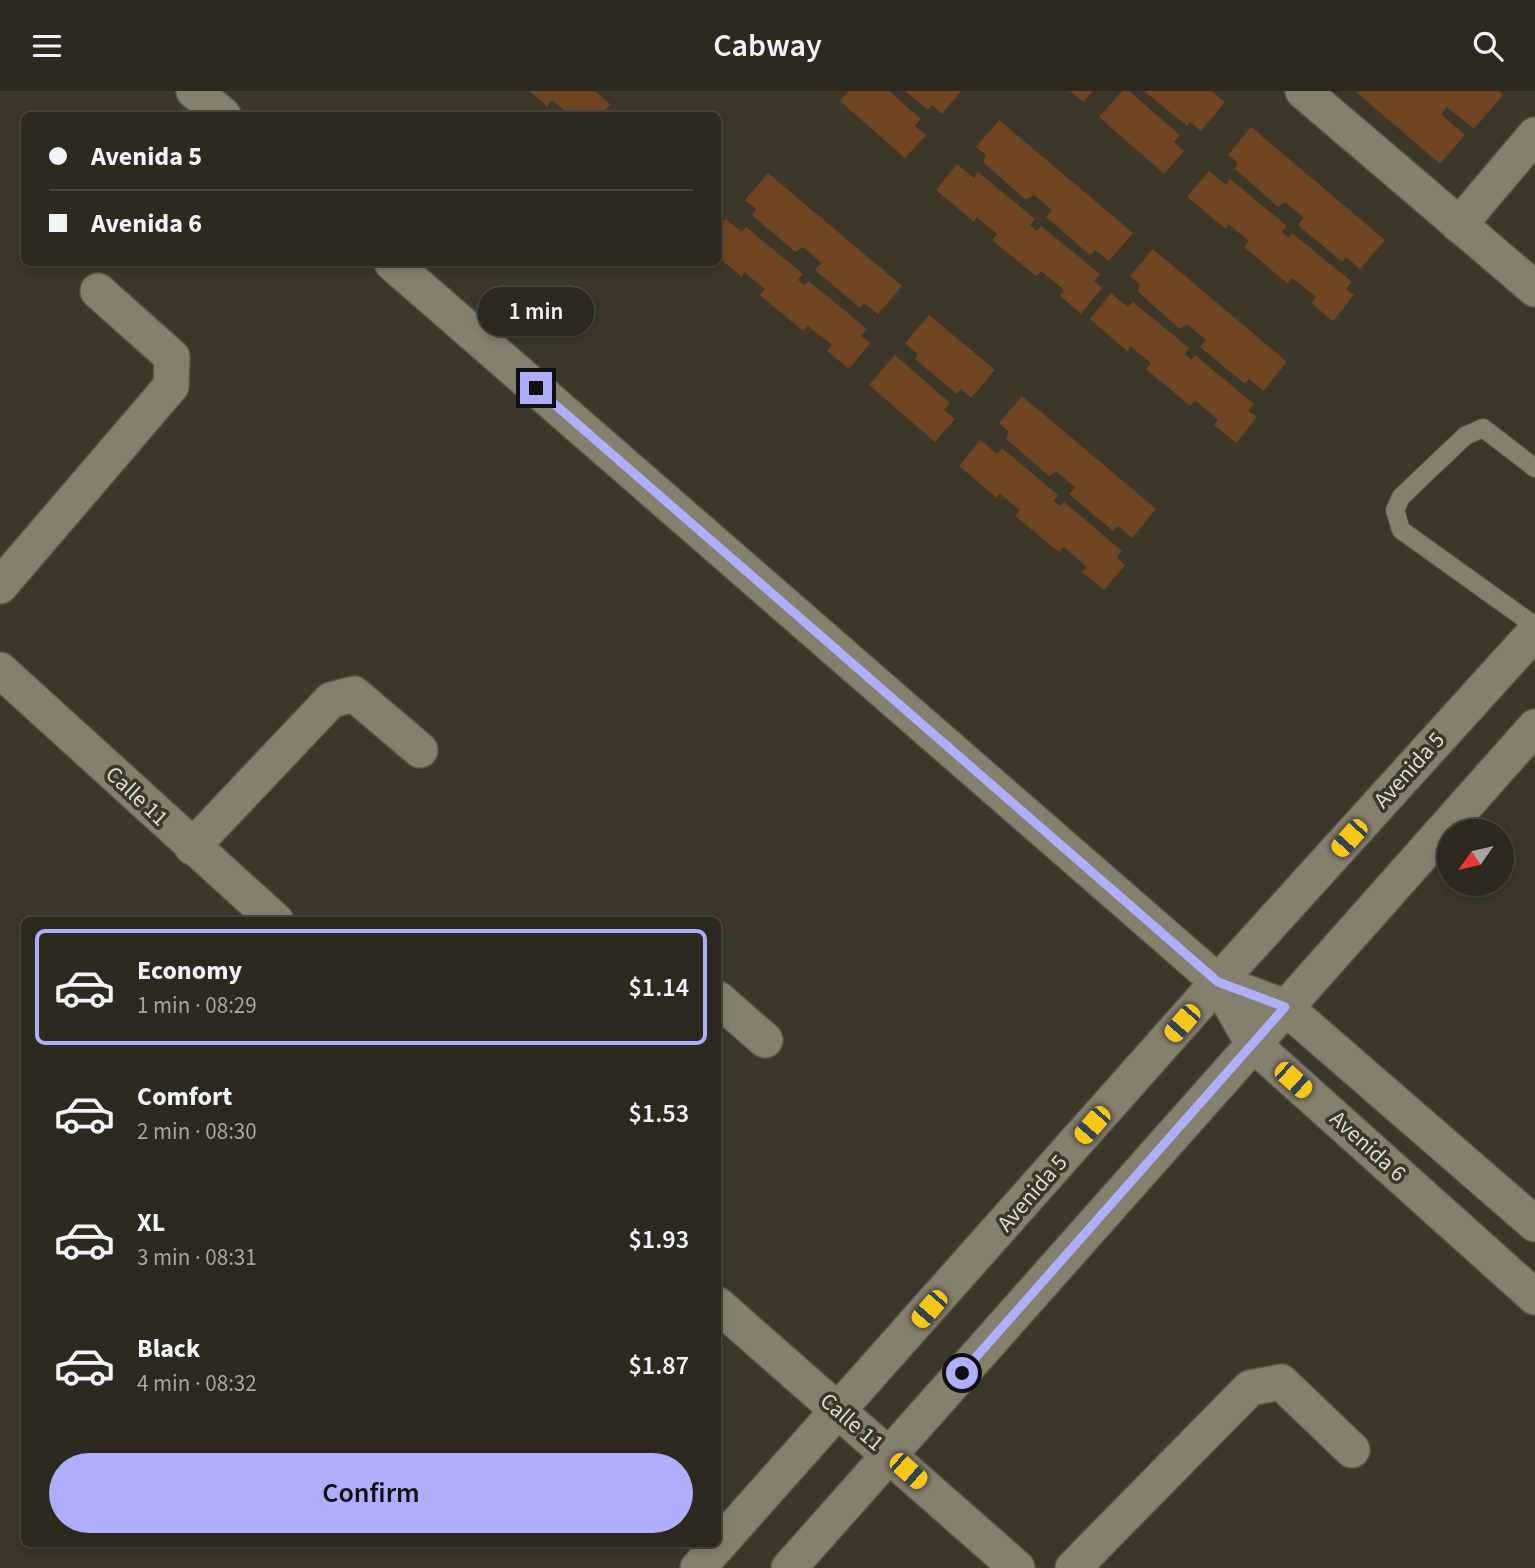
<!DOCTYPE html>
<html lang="en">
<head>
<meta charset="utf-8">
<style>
	:root { --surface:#2d291e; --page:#353127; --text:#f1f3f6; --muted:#a7a6a4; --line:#48453c; --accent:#aeaefa }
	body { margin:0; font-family:"Source Sans 3",sans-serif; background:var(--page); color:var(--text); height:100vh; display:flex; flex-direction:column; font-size:26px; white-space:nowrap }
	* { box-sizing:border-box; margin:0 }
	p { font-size:23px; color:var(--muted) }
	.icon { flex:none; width:38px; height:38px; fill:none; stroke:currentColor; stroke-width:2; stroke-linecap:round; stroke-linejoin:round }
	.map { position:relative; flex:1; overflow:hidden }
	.drawer { position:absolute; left:21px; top:826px; width:700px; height:630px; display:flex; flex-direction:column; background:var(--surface); border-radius:10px; box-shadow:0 4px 10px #0003,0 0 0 2px var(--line) }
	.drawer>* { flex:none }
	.banner { position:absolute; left:21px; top:21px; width:700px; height:154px; border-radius:10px; box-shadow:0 4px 10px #0003,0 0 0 2px var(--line); display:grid; align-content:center; height:154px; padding:0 28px; background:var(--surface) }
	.needle { width:46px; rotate:236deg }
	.buttons { position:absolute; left:1437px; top:728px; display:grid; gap:14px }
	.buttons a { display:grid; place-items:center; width:77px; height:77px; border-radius:50%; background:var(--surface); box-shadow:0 4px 10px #0003,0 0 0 2px var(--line); font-size:35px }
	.end { position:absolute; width:32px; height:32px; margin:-16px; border:9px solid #aeaefa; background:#111; box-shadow:0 0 0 4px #111 }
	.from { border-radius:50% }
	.bubble { position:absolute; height:49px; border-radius:24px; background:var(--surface); box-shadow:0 4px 10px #0003,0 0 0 2px var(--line); font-size:23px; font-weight:600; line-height:49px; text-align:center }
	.car { position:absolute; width:21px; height:42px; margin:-21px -10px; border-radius:9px; box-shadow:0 0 5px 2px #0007; background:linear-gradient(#f5c518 24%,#345 0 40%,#f5c518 0 76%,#345 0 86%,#f5c518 0) }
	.banner b { display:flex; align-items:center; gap:24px; height:66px; font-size:26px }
	.banner b+b { border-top:2px solid var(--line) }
	.banner i { width:18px; height:18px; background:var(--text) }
	ul { padding:12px 0 0; list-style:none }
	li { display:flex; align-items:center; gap:21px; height:116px; margin:0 14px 10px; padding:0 14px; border:4px solid transparent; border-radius:10px }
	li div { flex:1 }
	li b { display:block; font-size:26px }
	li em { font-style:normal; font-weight:600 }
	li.on { border-color:var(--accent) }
	li>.icon { width:63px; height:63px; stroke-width:1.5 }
	.action { display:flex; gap:14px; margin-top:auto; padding:14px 28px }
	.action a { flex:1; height:80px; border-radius:42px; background:var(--accent); color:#111; font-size:28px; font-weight:600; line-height:80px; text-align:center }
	header { display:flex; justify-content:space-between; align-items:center; height:91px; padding:0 28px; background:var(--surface); font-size:32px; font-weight:600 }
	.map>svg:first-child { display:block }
	.building { fill:#704522 }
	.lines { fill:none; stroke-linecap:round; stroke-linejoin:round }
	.lane-casing { stroke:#585347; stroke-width:20 }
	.street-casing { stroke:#585347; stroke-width:38 }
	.lane { stroke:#857f6e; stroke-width:18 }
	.street { stroke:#857f6e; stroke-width:35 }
	.route { stroke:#aeaefa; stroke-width:9 }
	.labels { text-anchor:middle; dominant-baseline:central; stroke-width:7; stroke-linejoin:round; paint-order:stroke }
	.street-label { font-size:23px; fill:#dfdcd3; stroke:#3c3728 }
</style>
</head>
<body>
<header><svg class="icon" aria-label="menu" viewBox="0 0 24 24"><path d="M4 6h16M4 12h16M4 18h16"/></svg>Cabway<svg class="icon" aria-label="search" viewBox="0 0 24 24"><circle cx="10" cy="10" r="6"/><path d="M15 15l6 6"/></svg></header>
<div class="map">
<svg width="1535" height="1477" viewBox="0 0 1535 1477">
	<rect width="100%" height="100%" fill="#3c3728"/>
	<g class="building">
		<polygon points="529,0 595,0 610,13 605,20 611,24 570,24 552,9 547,15"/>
		<polygon points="848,0 889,0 921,28 915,35 926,44 905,67 840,10"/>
		<polygon points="905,0 961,0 942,23 932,14 928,19"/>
		<polygon points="1070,0 1093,0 1083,11"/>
		<polygon points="1122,0 1129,0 1180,44 1174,51 1184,60 1164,83 1099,26"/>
		<polygon points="1144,0 1211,0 1225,11 1201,40 1190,31 1187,35"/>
		<polygon points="1355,0 1499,0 1503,4 1474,38 1447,16 1441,23 1465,44 1440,73"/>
		<polygon points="999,29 1133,142 1109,170 1095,159 1090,164 1046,126 1052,119 1034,104 1026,109 983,71 986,64 976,56"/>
		<polygon points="1251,36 1385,149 1360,178 1346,166 1342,171 1298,134 1304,127 1285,111 1278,116 1235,78 1238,72 1228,64"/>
		<polygon points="957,73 974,87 978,81 1035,128 1030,134 1037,140 1041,135 1100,183 1094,190 1102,197 1081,223 1060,205 1064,199 1041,180 1036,185 992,149 997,143 977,126 974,131 936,99"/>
		<polygon points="1209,80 1226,94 1230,88 1287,135 1282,141 1289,147 1292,142 1352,191 1346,198 1354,204 1333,230 1311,212 1316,206 1292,187 1288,193 1244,156 1249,150 1228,133 1226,138 1187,106"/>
		<polygon points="768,82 902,195 878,223 864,212 860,217 815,179 821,172 803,156 795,161 752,124 756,118 745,109"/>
		<polygon points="725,128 742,141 746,136 803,183 798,189 804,194 809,190 867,238 861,245 870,252 849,278 827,260 832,254 808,235 803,240 760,204 765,198 744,181 742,186 718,166 718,136"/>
		<polygon points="1153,158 1287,271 1263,300 1249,288 1245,293 1200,256 1206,249 1187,233 1180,238 1137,200 1140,194 1130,185"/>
		<polygon points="1111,202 1128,216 1133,211 1189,257 1185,263 1191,269 1195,264 1254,313 1248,320 1257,326 1236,352 1214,334 1218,329 1195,309 1190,315 1146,278 1151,272 1130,255 1128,261 1090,228"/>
		<polygon points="929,224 995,279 971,307 961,298 957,303 915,268 918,263 905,252"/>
		<polygon points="895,264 950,312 944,319 955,328 935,351 869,294"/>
		<polygon points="1022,305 1156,418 1132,447 1118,435 1113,440 1069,403 1075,396 1056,380 1049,385 1006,348 1009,341 999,332"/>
		<polygon points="980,349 997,363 1002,357 1058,404 1053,410 1060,415 1064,411 1122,460 1117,466 1125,474 1104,499 1082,481 1087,476 1064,456 1059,461 1015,425 1020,419 999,402 997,407 959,375"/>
	</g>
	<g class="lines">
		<g class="lane-casing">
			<polyline id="lane" points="1535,377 1483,337 1465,345 1401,406 1395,419 1401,439 1535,535"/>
		</g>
		<g class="street-casing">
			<g id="street">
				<polyline points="194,0 223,24"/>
				<polyline points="1303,0 1535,198"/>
				<polyline points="1459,134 1535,44"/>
				<polyline points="392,172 1218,891 1253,953 1535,1206"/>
				<polyline points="0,495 171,295 172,266 98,200"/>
				<polyline points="0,579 276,830"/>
				<polyline points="192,756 331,609 354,603 420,659"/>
				<polyline points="1218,891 1285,916 1535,1133"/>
				<polyline points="718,908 765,949"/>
				<polyline points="718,1214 1017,1477"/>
				<polyline points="698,1477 1218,891 1535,541"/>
				<polyline points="789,1477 1535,636"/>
				<polyline points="1073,1477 1250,1297 1281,1291 1352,1359"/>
			</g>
		</g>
		<use href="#lane" class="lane"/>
		<use href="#street" class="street"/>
	</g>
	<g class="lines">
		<polyline class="route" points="536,297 1218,891 1285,916 962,1282"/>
	</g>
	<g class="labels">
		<g class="street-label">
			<text transform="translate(1409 679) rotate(-48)">Avenida 5</text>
			<text transform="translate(137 705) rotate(43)">Calle 11</text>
			<text transform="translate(1368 1055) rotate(42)">Avenida 6</text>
			<text transform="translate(1032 1102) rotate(-49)">Avenida 5</text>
			<text transform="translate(852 1331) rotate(41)">Calle 11</text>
		</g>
	</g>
</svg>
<div class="buttons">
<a><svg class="needle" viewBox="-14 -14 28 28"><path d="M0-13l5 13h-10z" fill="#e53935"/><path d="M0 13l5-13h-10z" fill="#a7a6a4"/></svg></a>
</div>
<i class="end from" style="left:962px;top:1282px"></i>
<i class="end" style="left:536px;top:297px"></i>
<div class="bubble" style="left:478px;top:196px;width:116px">1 min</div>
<i class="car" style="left:1349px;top:747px;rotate:222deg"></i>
<i class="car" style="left:1182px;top:932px;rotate:221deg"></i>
<i class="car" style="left:1293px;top:989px;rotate:132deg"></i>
<i class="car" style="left:1092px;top:1034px;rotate:221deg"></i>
<i class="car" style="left:929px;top:1218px;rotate:221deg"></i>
<i class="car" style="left:908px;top:1380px;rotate:131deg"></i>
<div class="banner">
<b><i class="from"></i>Avenida 5</b>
<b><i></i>Avenida 6</b>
</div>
<section class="drawer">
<ul>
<li class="on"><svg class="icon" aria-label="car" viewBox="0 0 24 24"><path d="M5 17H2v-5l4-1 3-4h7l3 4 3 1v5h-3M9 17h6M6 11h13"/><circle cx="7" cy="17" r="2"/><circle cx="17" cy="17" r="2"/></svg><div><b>Economy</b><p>1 min · 08:29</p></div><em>$1.14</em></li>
<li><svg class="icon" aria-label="car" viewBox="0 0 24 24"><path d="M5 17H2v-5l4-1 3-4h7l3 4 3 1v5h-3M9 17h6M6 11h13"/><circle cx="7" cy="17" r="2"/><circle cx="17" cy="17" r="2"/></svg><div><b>Comfort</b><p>2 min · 08:30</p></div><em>$1.53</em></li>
<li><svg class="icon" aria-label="car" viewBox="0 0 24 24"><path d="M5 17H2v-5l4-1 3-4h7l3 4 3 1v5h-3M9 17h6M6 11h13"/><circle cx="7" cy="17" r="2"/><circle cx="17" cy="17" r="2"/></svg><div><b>XL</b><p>3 min · 08:31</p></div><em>$1.93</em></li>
<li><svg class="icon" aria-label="car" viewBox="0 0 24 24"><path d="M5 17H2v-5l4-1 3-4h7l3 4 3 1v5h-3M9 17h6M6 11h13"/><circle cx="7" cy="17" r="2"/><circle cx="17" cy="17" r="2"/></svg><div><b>Black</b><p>4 min · 08:32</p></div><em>$1.87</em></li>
</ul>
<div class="action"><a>Confirm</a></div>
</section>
</div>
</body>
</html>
